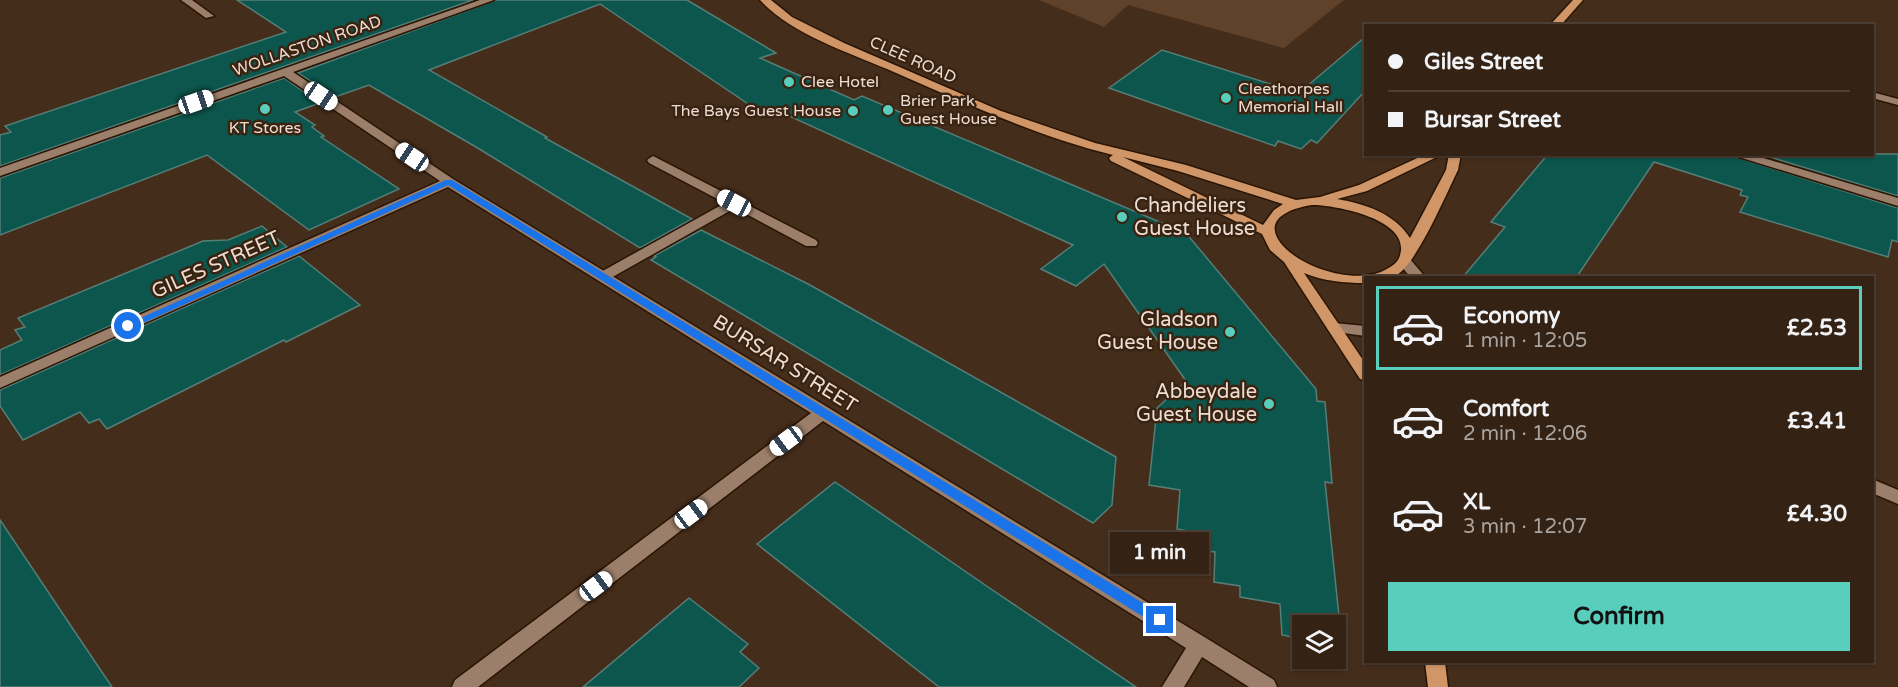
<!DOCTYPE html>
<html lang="en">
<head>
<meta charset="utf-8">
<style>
	:root { --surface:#342214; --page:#3f2f22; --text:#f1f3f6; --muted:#a9a4a0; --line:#4e3f34; --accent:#5acebd }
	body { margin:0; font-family:"Varela Round",sans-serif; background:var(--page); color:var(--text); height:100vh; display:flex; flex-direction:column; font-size:22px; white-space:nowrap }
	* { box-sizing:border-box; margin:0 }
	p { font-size:20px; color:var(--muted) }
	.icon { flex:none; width:33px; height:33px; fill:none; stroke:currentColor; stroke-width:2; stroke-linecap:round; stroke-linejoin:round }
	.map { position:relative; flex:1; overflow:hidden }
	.sheet { position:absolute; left:1364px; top:276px; width:510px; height:387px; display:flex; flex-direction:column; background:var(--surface); border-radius:0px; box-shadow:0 2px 4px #0004,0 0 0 2px var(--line) }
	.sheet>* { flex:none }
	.guide { position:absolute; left:1364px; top:24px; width:510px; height:132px; border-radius:0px; box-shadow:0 2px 4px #0004,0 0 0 2px var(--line); display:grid; align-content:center; height:132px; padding:0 24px; background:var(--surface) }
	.fabs { position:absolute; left:1292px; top:615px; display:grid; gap:12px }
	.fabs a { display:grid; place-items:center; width:54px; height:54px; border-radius:0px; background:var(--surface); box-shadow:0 2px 4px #0004,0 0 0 2px var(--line); font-size:30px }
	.end { position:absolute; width:27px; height:27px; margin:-14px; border:8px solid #1a73e8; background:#fff; box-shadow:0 0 0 3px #fff }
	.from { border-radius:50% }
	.bubble { position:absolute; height:42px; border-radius:0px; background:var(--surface); box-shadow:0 2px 4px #0004,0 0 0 2px var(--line); font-size:20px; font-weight:700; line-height:42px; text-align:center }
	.car { position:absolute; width:18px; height:36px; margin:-18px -9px; border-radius:8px; box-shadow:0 0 4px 2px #0007; background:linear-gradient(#fff 24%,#345 0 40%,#fff 0 76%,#345 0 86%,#fff 0) }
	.guide b { display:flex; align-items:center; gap:21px; height:57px; font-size:22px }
	.guide b+b { border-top:2px solid var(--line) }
	.guide i { width:15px; height:15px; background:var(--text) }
	ul { padding:10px 0 0; list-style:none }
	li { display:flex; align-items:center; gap:18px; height:84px; margin:0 12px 9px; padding:0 12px; border:3px solid transparent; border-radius:0px }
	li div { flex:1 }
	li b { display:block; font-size:22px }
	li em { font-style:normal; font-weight:700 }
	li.current { border-color:var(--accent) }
	li>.icon { width:54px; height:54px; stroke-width:1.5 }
	.cta { display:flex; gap:12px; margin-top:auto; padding:12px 24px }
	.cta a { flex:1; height:69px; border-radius:0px; background:var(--accent); color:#111; font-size:24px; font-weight:700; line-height:69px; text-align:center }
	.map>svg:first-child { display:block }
	.green { fill:#604129 }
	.building { fill:#0c564d; stroke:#567e77; stroke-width:1.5 }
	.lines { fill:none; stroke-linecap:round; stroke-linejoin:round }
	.lane-casing { stroke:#2a1504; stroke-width:3 }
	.street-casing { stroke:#2a1504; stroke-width:3 }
	.primary-casing { stroke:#2a1504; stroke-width:3 }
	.lane { fill:#9b7f6a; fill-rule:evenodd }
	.street { fill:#9b7f6a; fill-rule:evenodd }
	.primary { fill:#d09668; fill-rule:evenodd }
	.route { fill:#1a73e8 }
	.poi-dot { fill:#5acebd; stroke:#3a2311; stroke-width:2 }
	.labels { text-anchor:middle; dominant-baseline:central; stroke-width:5; stroke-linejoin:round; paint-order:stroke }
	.far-street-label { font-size:16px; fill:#edddd2; stroke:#3a2311 }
	.far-poi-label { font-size:16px; fill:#edddd2; stroke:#3a2311; text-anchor:start }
	.poi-label { font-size:20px; fill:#edddd2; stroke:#3a2311; text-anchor:end }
	.street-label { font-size:20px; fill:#edddd2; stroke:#3a2311 }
</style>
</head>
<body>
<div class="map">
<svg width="1898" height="687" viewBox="0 0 1898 687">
	<rect width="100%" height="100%" fill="#452d1b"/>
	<polygon class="green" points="1039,0 1344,0 1284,48 1128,5 1104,27"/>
	<g class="building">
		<polygon points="237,0 473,0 0,166 0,135 11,132 5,126 286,32"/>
		<polygon points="496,0 687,0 776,53 760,58 854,100 862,96 1186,233 1316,389 1317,401 1325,402 1332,483 1325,482 1342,645 1335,644 1335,626 1302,626 1302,639 1282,635 1280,604 1240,597 1240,586 1214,582 1215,552 1199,550 1200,533 1177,529 1180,490 1149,485 1157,408 1186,381 1104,264 1076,286 1041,269 1073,245 774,109 763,114 600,4 429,70 547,137 545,138 692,219 640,248 476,147 369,85 335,97 298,73"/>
		<polygon points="1365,37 1365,91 1317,143 1311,140 1301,149 1278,141 1275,146 1109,88 1162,50 1299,93"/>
		<polygon points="284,78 320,103 295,112 315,125 312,127 324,136 321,137 399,189 309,230 207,155 0,235 0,178"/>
		<polygon points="1548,154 1727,154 1898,208 1898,242 1892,240 1888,257 1740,212 1748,197 1740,195 1742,190 1654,162 1576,278 1462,278 1505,227 1491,222"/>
		<polygon points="1760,154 1898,154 1898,196"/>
		<polygon points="262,226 287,247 0,375 0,350 22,340 15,330 25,327 18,318 203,241 228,240"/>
		<polygon points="701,230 810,285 1116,457 1112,505 1093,523 651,260 656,257 654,256"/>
		<polygon points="299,256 360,305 286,342 284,340 107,429 99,419 89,423 80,412 23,440 0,406 0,390"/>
		<polygon points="835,482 991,589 1136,687 939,687 757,544"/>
		<polygon points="0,520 73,629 112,687 0,687"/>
		<polygon points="689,598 748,644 740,652 759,668 739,687 583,687"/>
	</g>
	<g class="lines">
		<g class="lane-casing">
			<g id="lane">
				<polygon points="1872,92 1898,99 1898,105 1872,98"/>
				<polygon points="653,156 816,240 818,243 816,246 806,246 735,208 609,279 599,279 597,276 599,273 725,203 649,163 647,160"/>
			</g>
		</g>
		<g class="street-casing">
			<g id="street">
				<polygon points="181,0 192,0 214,16 206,18"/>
				<polygon points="480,0 494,0 293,72 453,179 1206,638 1274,680 1277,687 1249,687 1202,657 1184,687 1162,687 1186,648 823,421 478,687 452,687 455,680 811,413 448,187 0,388 0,377 440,181 284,76 0,176 0,168"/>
				<polygon points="1729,154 1750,154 1898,198 1898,206"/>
				<polygon points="1405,258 1410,259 1426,278 1411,278 1398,262"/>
				<polygon points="1334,323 1365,326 1365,336 1329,331 1327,328 1329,325"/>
				<polygon points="1872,479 1898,490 1898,504 1872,493"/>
			</g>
		</g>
		<g class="primary-casing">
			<g id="primary">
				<path d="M760,0h11l21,17 52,26 157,68 94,32 91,22 110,35 24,-3 39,-12 67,-31h17l-76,37 -30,8c28,5 57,14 73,39l36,-68 3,-16h12l-3,16c-11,22 -44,101 -65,107 -8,2 -19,1 -28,1v5c-21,0 -42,-2 -61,-10l61,90v17l-5,-1 -76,-117 -14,-12 -8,-16 -151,-73 -2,-3 4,-3c-78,-19 -152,-54 -226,-86 -40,-17 -97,-36 -127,-69zM1123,157l55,14 105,33 -9,6 -11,15zM1312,205c24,0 103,15 87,53 -3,7 -12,11 -18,14 -59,21 -162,-52 -69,-67z"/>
				<polygon points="1573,0 1583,0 1560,26 1549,26"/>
				<polygon points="1425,662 1445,662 1448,687 1428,687"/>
			</g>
		</g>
		<use href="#lane" class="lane"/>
		<use href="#street" class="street"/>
		<use href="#primary" class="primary"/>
	</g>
	<polygon class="route" points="446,180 452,180 1164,616 1166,620 1164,624 1155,624 448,185 132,328 123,326"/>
	<g class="poi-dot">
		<circle cx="789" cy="82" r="6"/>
		<circle cx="1226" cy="98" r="6"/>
		<circle cx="265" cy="109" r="6"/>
		<circle cx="888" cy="110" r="6"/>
		<circle cx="853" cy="111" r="6"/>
		<circle cx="1122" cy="217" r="6"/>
		<circle cx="1230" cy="332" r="6"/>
		<circle cx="1269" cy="404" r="6"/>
	</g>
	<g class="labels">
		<g class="far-street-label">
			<text transform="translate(307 46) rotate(-19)">WOLLASTON ROAD</text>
			<text transform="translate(913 60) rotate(24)">CLEE ROAD</text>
		</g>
		<g class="far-poi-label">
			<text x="801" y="82">Clee Hotel</text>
			<text x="1238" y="89">Cleethorpes<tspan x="1238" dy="18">Memorial Hall</tspan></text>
			<text x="900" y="101">Brier Park<tspan x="900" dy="18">Guest House</tspan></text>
			<text x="841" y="111" text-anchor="end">The Bays Guest House</text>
			<text x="265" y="128" text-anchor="middle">KT Stores</text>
		</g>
		<g class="poi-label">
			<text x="1134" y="206" text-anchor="start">Chandeliers<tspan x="1134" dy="23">Guest House</tspan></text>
			<text x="1218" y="320">Gladson<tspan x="1218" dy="23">Guest House</tspan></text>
			<text x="1257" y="392">Abbeydale<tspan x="1257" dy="23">Guest House</tspan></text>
		</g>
		<g class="street-label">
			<text transform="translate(216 265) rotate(-24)">GILES STREET</text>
			<text transform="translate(785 364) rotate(32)">BURSAR STREET</text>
		</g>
	</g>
</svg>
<div class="fabs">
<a><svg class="icon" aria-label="layers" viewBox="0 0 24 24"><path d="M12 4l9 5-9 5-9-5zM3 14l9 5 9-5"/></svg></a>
</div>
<i class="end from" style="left:128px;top:326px"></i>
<i class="end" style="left:1160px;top:620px"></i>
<div class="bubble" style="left:1110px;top:532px;width:99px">1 min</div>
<i class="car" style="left:321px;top:96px;rotate:124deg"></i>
<i class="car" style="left:196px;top:102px;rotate:71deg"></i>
<i class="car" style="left:412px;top:157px;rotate:304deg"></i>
<i class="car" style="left:734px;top:203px;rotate:298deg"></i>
<i class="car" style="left:786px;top:441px;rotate:233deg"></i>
<i class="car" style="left:691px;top:514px;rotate:53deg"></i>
<i class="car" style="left:596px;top:586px;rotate:53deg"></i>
<div class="guide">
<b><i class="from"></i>Giles Street</b>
<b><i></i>Bursar Street</b>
</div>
<section class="sheet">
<ul>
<li class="current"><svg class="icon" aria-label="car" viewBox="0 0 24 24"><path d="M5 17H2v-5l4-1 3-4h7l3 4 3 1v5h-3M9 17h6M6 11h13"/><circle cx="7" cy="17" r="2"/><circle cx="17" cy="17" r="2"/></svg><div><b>Economy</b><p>1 min · 12:05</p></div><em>£2.53</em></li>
<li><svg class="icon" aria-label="car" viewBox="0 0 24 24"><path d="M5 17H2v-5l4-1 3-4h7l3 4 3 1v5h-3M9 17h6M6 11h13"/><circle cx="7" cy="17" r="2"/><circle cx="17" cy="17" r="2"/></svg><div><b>Comfort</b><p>2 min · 12:06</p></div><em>£3.41</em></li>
<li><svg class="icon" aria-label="car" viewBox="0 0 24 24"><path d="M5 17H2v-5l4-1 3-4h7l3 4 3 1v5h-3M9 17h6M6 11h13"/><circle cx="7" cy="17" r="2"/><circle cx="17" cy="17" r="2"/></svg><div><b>XL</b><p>3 min · 12:07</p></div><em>£4.30</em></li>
</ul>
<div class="cta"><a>Confirm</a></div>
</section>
</div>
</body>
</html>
